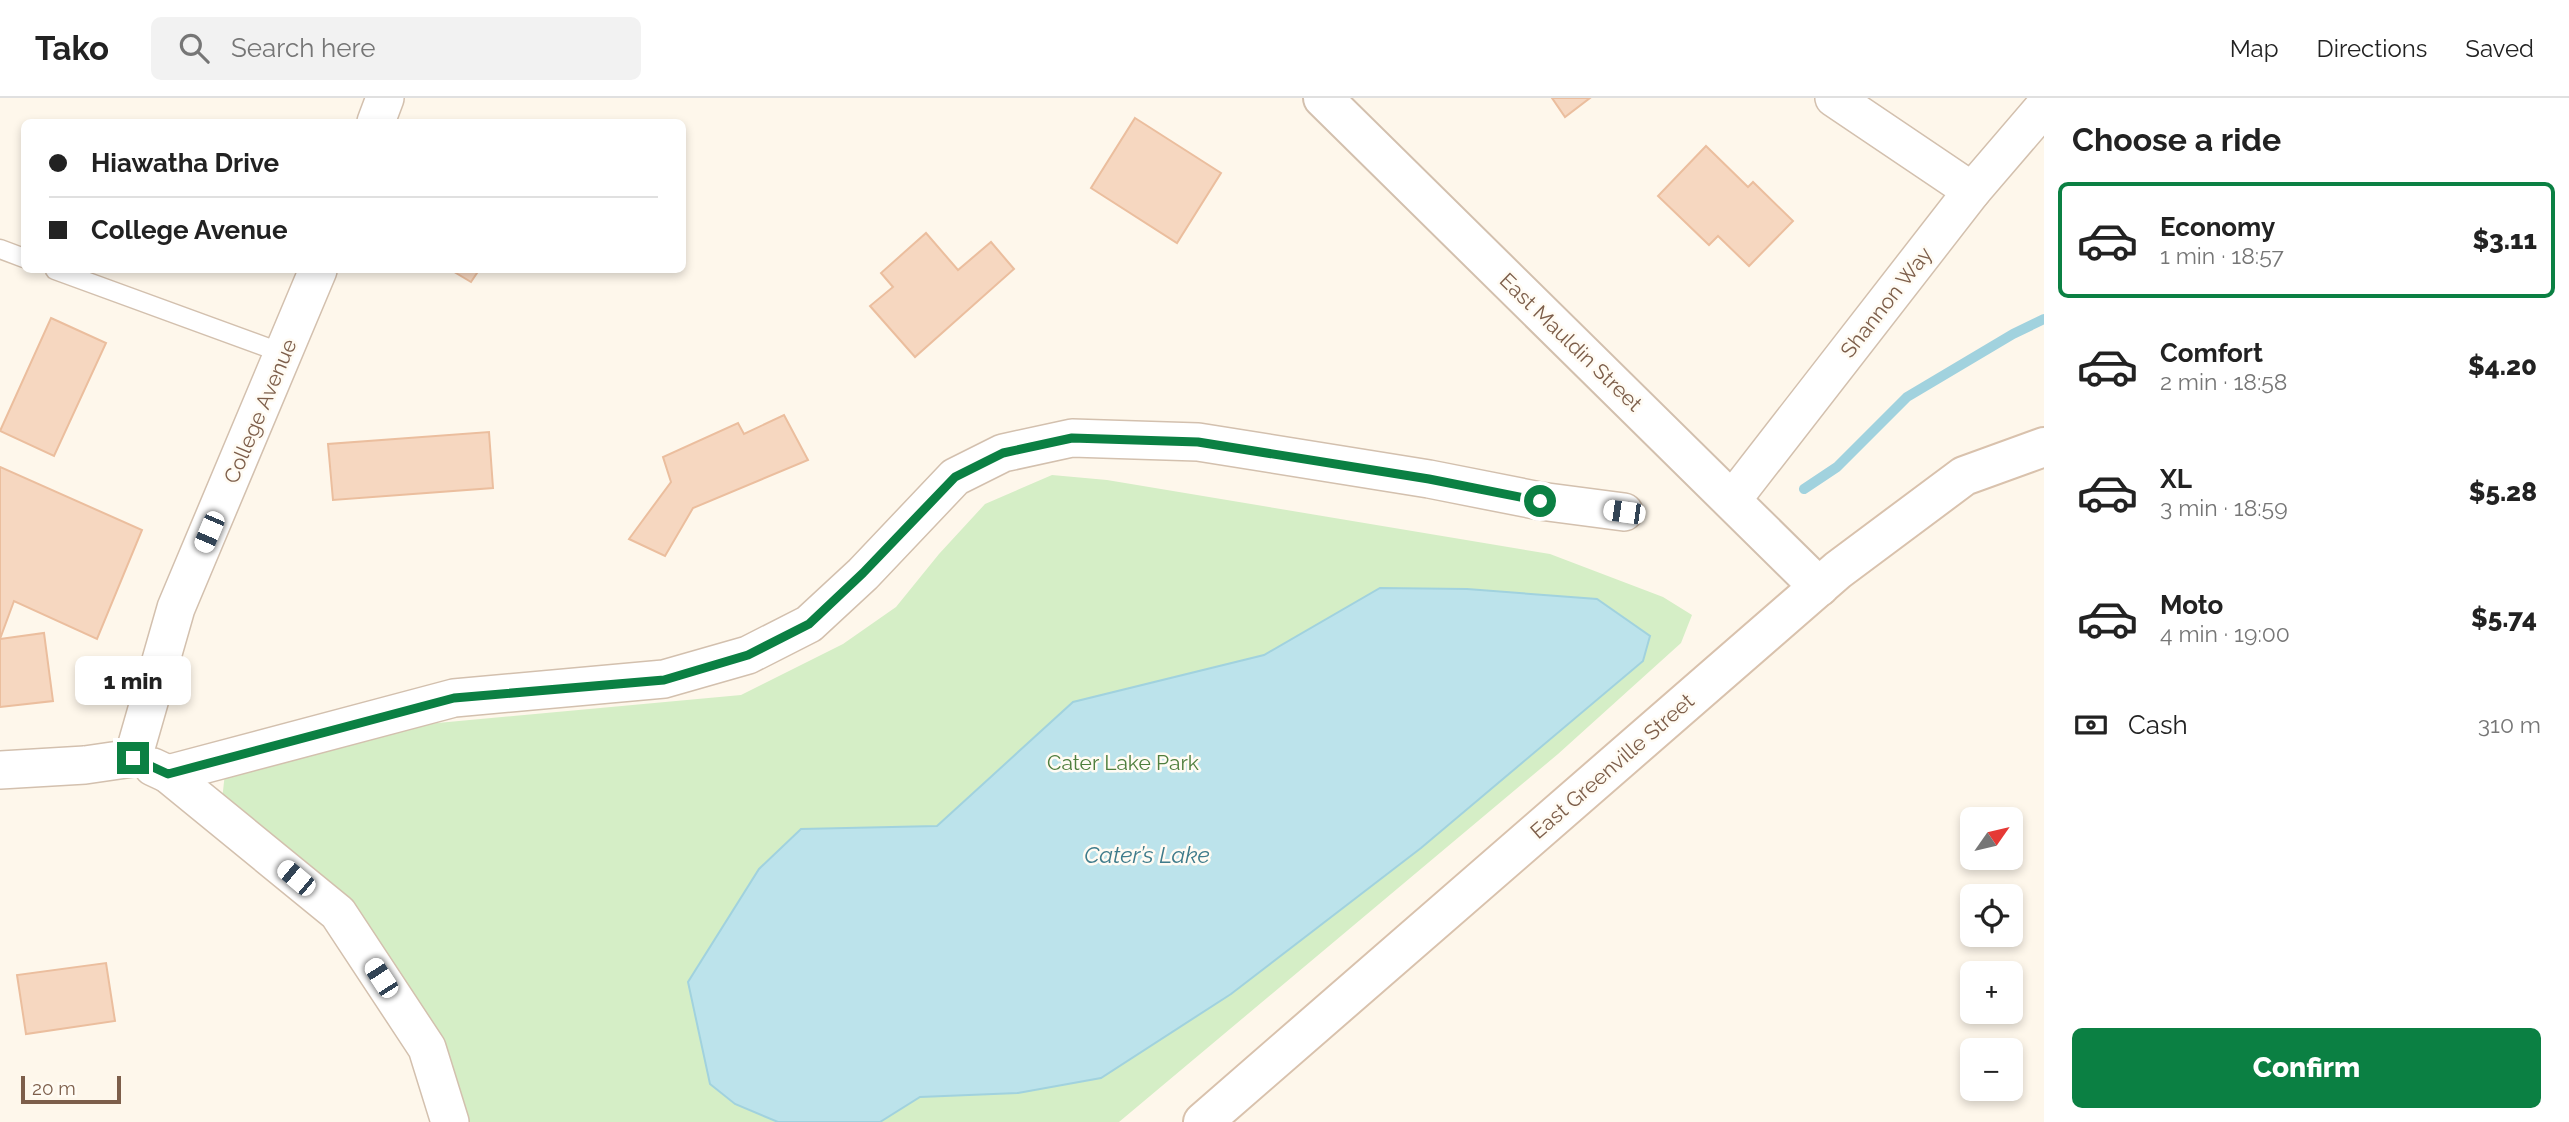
<!DOCTYPE html>
<html lang="en">
<head>
<meta charset="utf-8">
<style>
	:root { --surface:#fff; --page:#f2f2f2; --text:#222; --muted:#767676; --line:#e0e0e0; --accent:#0b8043 }
	body { margin:0; font-family:Raleway,sans-serif; background:var(--page); color:var(--text); height:100vh; display:flex; flex-direction:column; font-size:26px; white-space:nowrap }
	* { box-sizing:border-box; margin:0 }
	p { font-size:23px; color:var(--muted) }
	.icon { flex:none; width:38px; height:38px; fill:none; stroke:currentColor; stroke-width:2; stroke-linecap:round; stroke-linejoin:round }
	.map { position:relative; flex:1; overflow:hidden }
	.sheet { display:flex; flex-direction:column; background:var(--surface); width:525px }
	.sheet>* { flex:none }
	.hud { position:absolute; left:21px; top:21px; width:665px; height:154px; border-radius:10px; box-shadow:0 4px 10px #0003; display:grid; align-content:center; height:154px; padding:0 28px; background:var(--surface) }
	.needle { width:46px; rotate:56deg }
	.fabs { position:absolute; left:1960px; top:709px; display:grid; gap:14px }
	.fabs a { display:grid; place-items:center; width:63px; height:63px; border-radius:10px; background:var(--surface); box-shadow:0 4px 10px #0003; font-size:35px }
	.scale { position:absolute; left:21px; bottom:18px; width:100px; box-sizing:border-box; padding-left:7px; border:4px solid #7d5e4a; border-top:0; font-size:19px; line-height:24px; white-space:nowrap; color:#7d5e4a; -webkit-text-stroke:5px #fffbf3; paint-order:stroke }
	.end { position:absolute; width:32px; height:32px; margin:-16px; border:9px solid #0b8043; background:#fff; box-shadow:0 0 0 4px #fff }
	.from { border-radius:50% }
	.bubble { position:absolute; height:49px; border-radius:10px; background:var(--surface); box-shadow:0 4px 10px #0003; font-size:23px; font-weight:800; line-height:49px; text-align:center }
	.car { position:absolute; width:21px; height:42px; margin:-21px -10px; border-radius:9px; box-shadow:0 0 5px 2px #0007; background:linear-gradient(#fff 24%,#345 0 40%,#fff 0 76%,#345 0 86%,#fff 0) }
	.hud b { display:flex; align-items:center; gap:24px; height:66px; font-size:26px }
	.hud b+b { border-top:2px solid var(--line) }
	.hud i { width:18px; height:18px; background:var(--text) }
	ul { padding:0; list-style:none }
	li { display:flex; align-items:center; gap:21px; height:116px; margin:0 14px 10px; padding:0 14px; border:4px solid transparent; border-radius:10px }
	li div { flex:1 }
	li b { display:block; font-size:26px }
	li em { font-style:normal; font-weight:800 }
	li.current { border-color:var(--accent) }
	li>.icon { width:63px; height:63px; stroke-width:1.5 }
	h2 { padding:0 28px; font-size:32px; line-height:84px }
	.pay { display:flex; align-items:center; gap:18px; height:77px; padding:0 28px; font-size:26px }
	.pay p { margin-inline-start:auto }
	.button { display:flex; gap:14px; margin-top:auto; padding:14px 28px }
	.button a { flex:1; height:80px; border-radius:10px; background:var(--accent); color:#fff; font-size:28px; font-weight:800; line-height:80px; text-align:center }
	header { display:flex; align-items:center; gap:42px; box-sizing:border-box; height:98px; padding:0 35px; background:var(--surface); border-bottom:2px solid var(--line) }
	header strong { font-size:33px }
	nav { display:flex; gap:38px; margin-inline-start:auto; font-size:24px }
	.search { width:490px; height:63px; background:var(--page); display:flex; align-items:center; gap:18px; box-sizing:border-box; padding:0 24px; border-radius:10px; color:var(--muted); font-size:26px }
	main { display:flex; flex:1; min-height:0 }
	.map>svg:first-child { display:block }
	.green { fill:#d5eec6 }
	.water { fill:#bce3eb; stroke:#a1d2de; stroke-width:2 }
	.lines { fill:none; stroke-linecap:round; stroke-linejoin:round }
	.stream { stroke:#a1d2de; stroke-width:10 }
	.building { fill:#f6d7c0; stroke:#ebbe9e; stroke-width:2 }
	.service-casing { stroke:#d3c0ae; stroke-width:21 }
	.minor-casing { stroke:#d3c0ae; stroke-width:40 }
	.tertiary-casing { stroke:#d3c0ae; stroke-width:42 }
	.secondary-casing { stroke:#d9c2ad; stroke-width:42 }
	.service { stroke:#fff; stroke-width:18 }
	.minor { stroke:#fff; stroke-width:37 }
	.tertiary { stroke:#fff; stroke-width:38 }
	.secondary { stroke:#fff; stroke-width:38 }
	.route { stroke:#0b8043; stroke-width:9 }
	.labels { text-anchor:middle; dominant-baseline:central; stroke-width:5; stroke-linejoin:round; paint-order:stroke }
	.street-label { font-size:21px; fill:#7d5e4a; stroke:#fffbf3 }
	.park-label { font-size:21px; fill:#4e7e3d; stroke:#fffbf3 }
	.water-label { font-size:23px; font-style:italic; fill:#3e7b8b; stroke:#fffbf3 }
</style>
</head>
<body>
<header>
<strong>Tako</strong>
<div class="search"><svg class="icon" aria-label="search" viewBox="0 0 24 24"><circle cx="10" cy="10" r="6"/><path d="M15 15l6 6"/></svg>Search here</div>
<nav><a>Map</a><a>Directions</a><a>Saved</a></nav>
</header>
<main>
<div class="map">
<svg width="2044" height="1024" viewBox="0 0 2044 1024">
	<rect width="100%" height="100%" fill="#fef7eb"/>
	<polygon class="green" points="1052,377 1107,382 1550,456 1663,499 1692,517 1681,545 1558,656 1119,1024 466,1024 391,865 222,702 225,675 416,627 741,597 843,546 896,509 939,456 985,406"/>
	<polygon class="water" points="1380,490 1467,491 1597,501 1650,538 1643,563 1421,750 1231,896 1101,980 1018,995 920,999 880,1024 778,1024 735,1006 710,986 688,884 759,771 801,731 937,728 1073,604 1264,557"/>
	<g class="lines">
		<polyline class="stream" points="1804,391 1837,369 1907,299 2013,236 2044,221"/>
	</g>
	<g class="building">
		<polygon points="1552,0 1590,0 1565,19"/>
		<polygon points="1135,20 1221,75 1177,145 1091,90"/>
		<polygon points="1706,48 1748,89 1753,84 1793,123 1749,168 1718,138 1709,147 1658,98"/>
		<polygon points="926,135 958,172 991,144 1014,171 915,259 870,208 893,189 881,175"/>
		<polygon points="451,172 479,172 471,184"/>
		<polygon points="51,220 106,245 54,358 0,333"/>
		<polygon points="784,317 808,362 693,410 665,458 629,441 671,384 663,359 738,325 744,336"/>
		<polygon points="489,334 493,390 333,402 328,346"/>
		<polygon points="0,369 142,432 97,541 14,503 0,541"/>
		<polygon points="44,535 53,603 0,609 0,541"/>
		<polygon points="106,865 115,923 26,936 17,877"/>
	</g>
	<g class="lines">
		<g class="service-casing">
			<g id="service">
				<polyline points="0,151 24,160"/>
				<polyline points="55,172 285,256"/>
			</g>
		</g>
		<g class="minor-casing">
			<g id="minor">
				<polyline points="1834,0 1972,93"/>
				<polyline points="376,24 385,0"/>
				<polyline points="1732,402 1972,93 2044,9"/>
				<polyline points="133,660 176,510 318,172"/>
				<polyline points="153,669 168,676 338,815 427,950 450,1024"/>
				<polyline points="0,672 85,667 133,660"/>
				<polyline points="168,676 454,600 664,581 748,557 809,526 863,476 955,379 1003,355 1072,340 1198,344 1429,381 1540,403 1624,414"/>
			</g>
		</g>
		<g class="tertiary-casing">
			<polyline id="tertiary" points="1323,0 1819,489"/>
		</g>
		<g class="secondary-casing">
			<polyline id="secondary" points="1203,1024 1838,472 1964,378 2044,349"/>
		</g>
		<use href="#service" class="service"/>
		<use href="#minor" class="minor"/>
		<use href="#tertiary" class="tertiary"/>
		<use href="#secondary" class="secondary"/>
	</g>
	<g class="lines">
		<polyline class="route" points="133,660 168,676 454,600 664,582 748,557 809,526 863,475 955,379 1003,355 1072,340 1198,344 1429,381 1540,403"/>
	</g>
	<g class="labels">
		<g class="street-label">
			<text transform="translate(1886 204) rotate(-52)">Shannon Way</text>
			<text transform="translate(1571 244) rotate(44)">East Mauldin Street</text>
			<text transform="translate(260 313) rotate(-67)">College Avenue</text>
			<text transform="translate(1612 668) rotate(-41)">East Greenville Street</text>
		</g>
		<g class="park-label">
			<text x="1123" y="664">Cater Lake Park</text>
		</g>
		<g class="water-label">
			<text x="1147" y="756">Cater’s Lake</text>
		</g>
	</g>
</svg>
<div class="fabs">
<a><svg class="needle" viewBox="-14 -14 28 28"><path d="M0-13l5 13h-10z" fill="#e53935"/><path d="M0 13l5-13h-10z" fill="#767676"/></svg></a>
<a><svg class="icon" aria-label="locate" viewBox="0 0 24 24"><circle cx="12" cy="12" r="6"/><path d="M12 2v4M12 18v4M2 12h4M18 12h4"/></svg></a>
<a>+</a>
<a>−</a>
</div>
<div class="scale">20 m</div>
<i class="end from" style="left:1540px;top:403px"></i>
<i class="end" style="left:133px;top:660px"></i>
<div class="bubble" style="left:75px;top:558px;width:116px">1 min</div>
<i class="car" style="left:1624px;top:414px;rotate:278deg"></i>
<i class="car" style="left:209px;top:434px;rotate:203deg"></i>
<i class="car" style="left:296px;top:780px;rotate:310deg"></i>
<i class="car" style="left:381px;top:880px;rotate:327deg"></i>
<div class="hud">
<b><i class="from"></i>Hiawatha Drive</b>
<b><i></i>College Avenue</b>
</div>
</div>
<section class="sheet">
<h2>Choose a ride</h2>
<ul>
<li class="current"><svg class="icon" aria-label="car" viewBox="0 0 24 24"><path d="M5 17H2v-5l4-1 3-4h7l3 4 3 1v5h-3M9 17h6M6 11h13"/><circle cx="7" cy="17" r="2"/><circle cx="17" cy="17" r="2"/></svg><div><b>Economy</b><p>1 min · 18:57</p></div><em>$3.11</em></li>
<li><svg class="icon" aria-label="car" viewBox="0 0 24 24"><path d="M5 17H2v-5l4-1 3-4h7l3 4 3 1v5h-3M9 17h6M6 11h13"/><circle cx="7" cy="17" r="2"/><circle cx="17" cy="17" r="2"/></svg><div><b>Comfort</b><p>2 min · 18:58</p></div><em>$4.20</em></li>
<li><svg class="icon" aria-label="car" viewBox="0 0 24 24"><path d="M5 17H2v-5l4-1 3-4h7l3 4 3 1v5h-3M9 17h6M6 11h13"/><circle cx="7" cy="17" r="2"/><circle cx="17" cy="17" r="2"/></svg><div><b>XL</b><p>3 min · 18:59</p></div><em>$5.28</em></li>
<li><svg class="icon" aria-label="car" viewBox="0 0 24 24"><path d="M5 17H2v-5l4-1 3-4h7l3 4 3 1v5h-3M9 17h6M6 11h13"/><circle cx="7" cy="17" r="2"/><circle cx="17" cy="17" r="2"/></svg><div><b>Moto</b><p>4 min · 19:00</p></div><em>$5.74</em></li>
</ul>
<div class="pay"><svg class="icon" aria-label="cash" viewBox="0 0 24 24"><path d="M3 7h18v10H3z"/><circle cx="12" cy="12" r="2"/></svg>Cash<p>310 m</p></div>
<div class="button"><a>Confirm</a></div>
</section>
</main>
</body>
</html>
